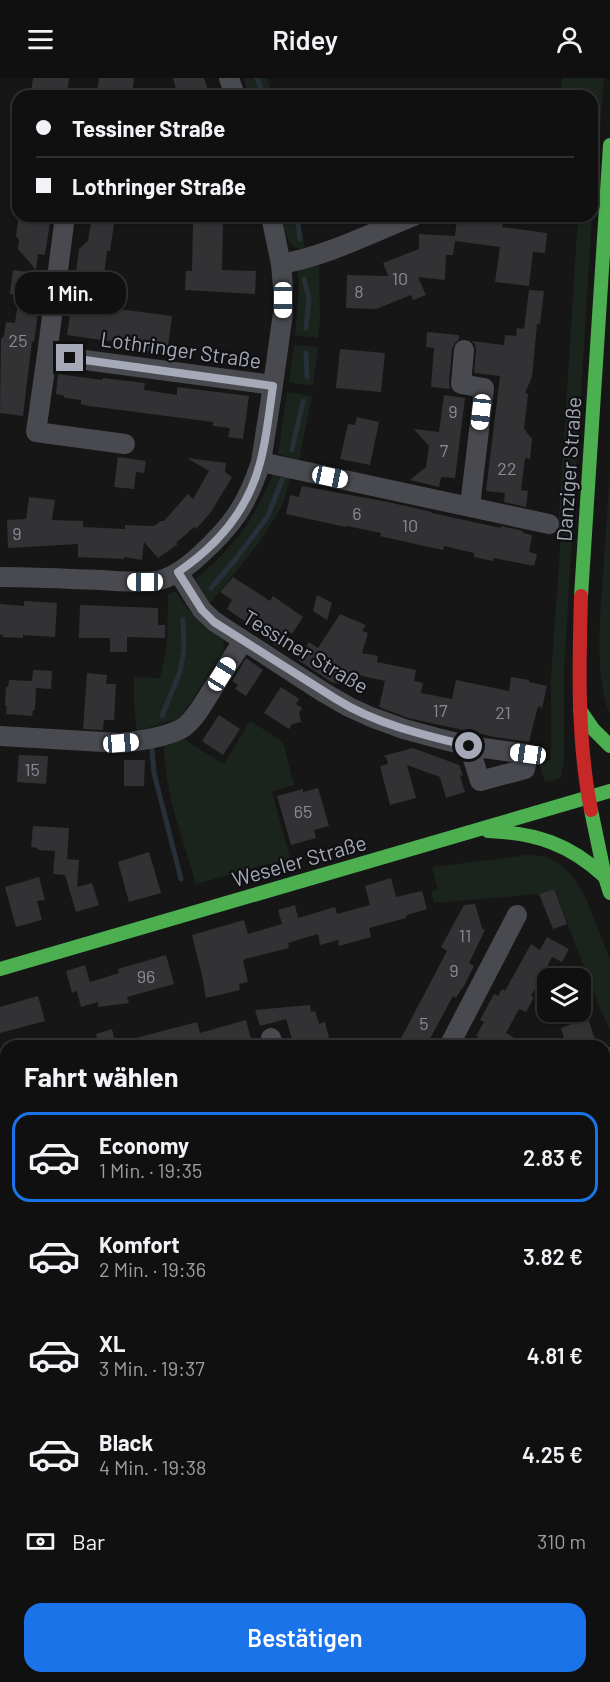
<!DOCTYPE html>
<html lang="de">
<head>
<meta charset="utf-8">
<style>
	:root { --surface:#101010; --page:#191919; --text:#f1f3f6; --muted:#9c9d9f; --line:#303030; --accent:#1a73e8 }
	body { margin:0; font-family:Barlow,sans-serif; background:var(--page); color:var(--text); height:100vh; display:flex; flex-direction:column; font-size:22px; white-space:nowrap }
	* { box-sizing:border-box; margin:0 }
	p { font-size:20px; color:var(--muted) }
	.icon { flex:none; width:33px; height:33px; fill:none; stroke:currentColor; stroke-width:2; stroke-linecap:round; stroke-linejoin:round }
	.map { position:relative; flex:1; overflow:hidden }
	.sheet { position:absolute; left:0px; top:962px; width:610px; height:644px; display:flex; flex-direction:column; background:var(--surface); border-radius:18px 18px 0 0; box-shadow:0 2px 4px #0004,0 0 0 2px var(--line) }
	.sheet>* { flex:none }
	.banner { position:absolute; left:12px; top:12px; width:586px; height:132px; border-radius:18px; box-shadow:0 2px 4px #0004,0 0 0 2px var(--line); display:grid; align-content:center; height:132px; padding:0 24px; background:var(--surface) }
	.fabs { position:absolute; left:537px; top:890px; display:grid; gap:12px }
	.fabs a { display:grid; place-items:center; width:54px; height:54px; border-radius:12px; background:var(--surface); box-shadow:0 2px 4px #0004,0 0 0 2px var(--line); font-size:30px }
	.end { position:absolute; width:27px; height:27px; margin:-14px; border:8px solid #a5a9b8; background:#111; box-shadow:0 0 0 3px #111 }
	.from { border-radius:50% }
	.bubble { position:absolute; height:42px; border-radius:18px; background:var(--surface); box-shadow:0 2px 4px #0004,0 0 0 2px var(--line); font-size:20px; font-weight:600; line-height:42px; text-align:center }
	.car { position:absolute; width:18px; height:36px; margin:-18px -9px; border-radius:8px; box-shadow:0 0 4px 2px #0007; background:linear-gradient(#fff 24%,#345 0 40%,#fff 0 76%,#345 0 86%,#fff 0) }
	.banner b { display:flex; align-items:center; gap:21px; height:57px; font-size:22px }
	.banner b+b { border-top:2px solid var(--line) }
	.banner i { width:15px; height:15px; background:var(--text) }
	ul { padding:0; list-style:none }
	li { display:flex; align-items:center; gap:18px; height:90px; margin:0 12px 9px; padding:0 12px; border:3px solid transparent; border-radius:18px }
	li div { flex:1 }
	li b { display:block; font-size:22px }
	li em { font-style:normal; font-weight:600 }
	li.active { border-color:var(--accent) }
	li>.icon { width:54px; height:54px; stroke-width:1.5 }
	h2 { padding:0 24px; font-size:27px; line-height:72px }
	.pay { display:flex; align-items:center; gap:15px; height:66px; padding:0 24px; font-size:22px }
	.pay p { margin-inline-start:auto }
	.cta { display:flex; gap:12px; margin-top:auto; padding:12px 24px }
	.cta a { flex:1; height:69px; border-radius:18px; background:var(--accent); color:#fff; font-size:24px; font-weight:600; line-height:69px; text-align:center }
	header { display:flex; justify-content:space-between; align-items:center; height:78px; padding:0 24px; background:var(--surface); font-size:27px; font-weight:600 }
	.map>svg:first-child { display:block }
	.green { fill:#1b231d }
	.water { fill:#272f39 }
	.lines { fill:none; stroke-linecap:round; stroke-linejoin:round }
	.stream { stroke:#272f39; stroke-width:5 }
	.building { fill:#323234 }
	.street { stroke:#494a4f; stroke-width:20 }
	.fast { stroke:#4caf50; stroke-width:14 }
	.jam { stroke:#c62828; stroke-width:14 }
	.route { stroke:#a5a9b8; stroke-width:8 }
	.labels { text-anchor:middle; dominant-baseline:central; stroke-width:4.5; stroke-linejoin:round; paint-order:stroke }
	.number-label { font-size:18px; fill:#888b97 }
	.street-label { font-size:21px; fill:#a5a9b8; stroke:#101012 }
</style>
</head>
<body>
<header><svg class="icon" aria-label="menu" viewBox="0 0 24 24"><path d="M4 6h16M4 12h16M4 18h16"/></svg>Ridey<svg class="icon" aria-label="person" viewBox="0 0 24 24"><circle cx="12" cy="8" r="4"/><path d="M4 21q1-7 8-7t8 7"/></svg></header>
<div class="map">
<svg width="610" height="1604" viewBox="0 0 610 1604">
	<rect width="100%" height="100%" fill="#161616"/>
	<g class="green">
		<polygon points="244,0 267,0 272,18 249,18"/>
		<polygon points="562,0 604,0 597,95 593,103 592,18 561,18"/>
		<path d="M284,138h15l6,33c-18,1 -19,-15 -23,-29z"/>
		<polygon points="578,138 592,138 564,592 564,683 561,700 545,704 538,682 551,682 551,599 561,456 558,455"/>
		<polygon points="319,184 320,244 318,260 295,257 299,211 298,193"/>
		<polygon points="294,267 318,269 313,308 289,304"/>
		<polygon points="287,314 312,318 299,382 278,376"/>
		<path d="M610,391v245c-16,-37 -10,-98 -7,-138 2,-35 5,-71 7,-107z"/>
		<path d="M273,396l18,1 -8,29 -22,36 -53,66 -15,-25c41,-34 59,-57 80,-107z"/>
		<polygon points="175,513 193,537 207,550 223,562 224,569 223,575 182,637 175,642 137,653 134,627 134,599 160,600 167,565 168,516"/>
		<path d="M250,643l33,21 11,43 -22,7 18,66 -94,26c-13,-45 -32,-91 -32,-139l16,-8 44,27z"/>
		<polygon points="527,777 544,778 559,785 572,798 585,818 610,881 610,952 600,930 554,811 539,816 434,825 431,814 438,812 432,789"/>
		<polygon points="610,1355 610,1430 605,1433 605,1361"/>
		<polygon points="605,1506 610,1506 610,1569 605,1572"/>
		<path d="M456,1599c7,0 15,0 22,0 9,0 16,5 25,0h54l-9,5h-89z"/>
	</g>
	<polygon class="water" points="610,1430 610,1506 605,1506 604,1433"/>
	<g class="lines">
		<g class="stream">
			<polyline points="257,0 264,18"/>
			<polyline points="297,138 300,161"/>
			<polyline points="304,201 309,221 306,250"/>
			<polyline points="306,275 307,299"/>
			<polyline points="292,372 303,323"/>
			<polyline points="211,510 235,482 268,438 282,402"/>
			<polyline points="162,638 180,594 184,571 183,541"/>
			<polyline points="152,672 154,695 181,801"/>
		</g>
	</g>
	<g class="building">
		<polygon points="33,0 69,0 67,17 54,15 54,18 31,18"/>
		<polygon points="99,0 134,0 132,18 97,18"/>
		<polygon points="173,0 204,0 210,18 178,18"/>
		<polygon points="19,138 51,138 45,177 38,176 36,192 18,171 19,162 16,158"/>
		<polygon points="92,138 111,138 110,145 114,146 110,173 107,173 103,205 107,206 105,220 112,221 110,230 172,238 167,276 121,270 122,265 67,257 71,230 81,231 84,204 75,202 79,171 88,163"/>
		<polygon points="465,138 496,138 495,141 503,144 502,149 547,155 545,175 533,174 529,208 495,204 500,169 455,163 453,177 446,177 445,202 418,199 426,217 413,222 411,217 376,231 346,230 347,197 388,198 383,185 419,171 419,156 455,158 457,141 465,141"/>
		<polygon points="193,145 223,146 222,192 256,193 255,216 185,212 186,193 192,193"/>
		<polygon points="13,192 36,195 35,204 42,205 34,264 32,263 23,338 0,335 1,261 4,258 6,244 15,245 19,217 10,216"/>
		<polygon points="529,212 544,213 540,246 537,246 532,299 525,315 528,316 524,351 532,361 530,381 525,380 521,412 528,413 526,429 504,424 505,415 486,413 500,298 474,295 476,272 475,266 471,263 504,267 505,257 516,258 517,250 524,251"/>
		<polygon points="427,254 459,257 459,261 455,265 452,271 449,305 450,311 431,309 434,270 426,269"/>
		<polygon points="340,271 385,275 381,314 336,310"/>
		<polygon points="58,296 102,302 103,300 145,305 144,312 177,317 177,309 249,318 243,361 228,359 230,350 213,348 213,344 89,328 81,326 81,322 65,320 63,317 56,316"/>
		<polygon points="444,317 465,320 455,400 441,399 439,409 410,402 426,389 429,368 414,351 439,354"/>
		<polygon points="357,339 379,344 370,387 340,381 348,346 355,347"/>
		<polygon points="118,379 146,383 144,395 136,394 134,411 114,409"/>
		<polygon points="187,380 226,385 225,394 232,399 211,434 196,451 194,449 176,465 178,466 158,480 144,464 142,482 124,479 124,481 78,479 78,466 8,470 7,442 26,441 29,419 55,422 52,442 83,443 83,449 125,451 125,447 154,448 161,443 164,443 188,416 193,421 209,393"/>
		<polygon points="302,408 388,424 432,434 432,435 501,450 501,448 523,453 523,455 532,457 529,474 537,476 534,488 494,480 493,483 474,479 474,475 444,468 443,472 424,468 380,458 381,455 347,448 346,449 286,436 290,417 299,419"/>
		<polygon points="233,499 270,523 273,518 303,539 292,556 288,553 278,569 265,560 266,558 227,531 232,522 220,514"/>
		<polygon points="317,517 332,525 327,542 313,533"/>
		<polygon points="24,523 57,525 55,559 23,557 23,560 3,559 3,557 0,556 0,526 24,528"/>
		<polygon points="80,527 158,530 158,547 165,547 165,560 127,559 127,574 110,574 110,560 79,560"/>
		<polygon points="340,536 366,547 362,553 368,555 362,575 378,578 377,584 416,592 414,603 423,605 421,615 452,621 456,602 509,613 511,599 529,602 529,604 547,608 542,630 538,628 529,664 495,659 408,640 379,629 385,603 358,597 356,609 331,604 298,582 309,564 318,570"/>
		<polygon points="246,580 263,592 246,618 235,611 238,607 232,603"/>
		<polygon points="33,592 52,593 51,611 36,610 35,632 33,632 32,638 6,636 7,628 5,628 6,609 8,609 9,602 32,603"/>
		<polygon points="87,595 107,597 106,606 116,606 114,642 104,642 103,652 83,651"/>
		<polygon points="281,609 299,621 296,626 302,630 299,635 301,644 292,646 289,651 264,635"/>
		<polygon points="219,637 240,651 223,677 202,663"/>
		<polygon points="413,670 459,687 463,697 460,698 465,714 446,720 440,699 407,687 416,720 390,727 380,688 388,686 386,679 383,678"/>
		<polygon points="19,677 48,678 46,706 17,704"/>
		<polygon points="124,682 145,682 144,708 124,708"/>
		<polygon points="318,710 329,748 314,752 316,760 291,767 277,718 303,711 303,714"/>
		<polygon points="33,748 69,750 67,781 79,782 77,809 92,805 99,827 76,834 65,797 53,796 55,773 38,772 38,770 31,769"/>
		<polygon points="149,774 161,815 129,824 118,784"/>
		<polygon points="39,799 45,822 37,823 42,842 16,849 5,809"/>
		<polygon points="391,800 396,819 422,813 427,831 407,837 406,840 369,850 371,859 339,868 338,862 320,867 318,856 288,865 289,870 245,881 243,883 248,904 239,906 240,912 206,920 202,897 192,857 244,842 248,856 282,846 278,832 295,827 298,840 335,829 337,836 370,827 365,808"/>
		<polygon points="554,811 567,846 553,851 539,816"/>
		<polygon points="475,826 482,850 485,852 469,885 474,888 463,910 462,910 456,920 453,918 426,968 397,968 447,873 441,869 464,827"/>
		<polygon points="547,859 569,871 562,884 552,879 531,918 534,919 526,934 519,931 506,955 528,968 473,968 478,959 476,958 484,944 480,942 494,916 498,918 502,911 505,913 531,866 540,872"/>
		<polygon points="166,877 174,906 127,919 129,925 98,929 98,924 81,929 77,913 72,915 66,893 85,887 90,904 119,895 118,891"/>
		<polygon points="38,918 45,943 0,955 0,929"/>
		<polygon points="310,927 311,934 307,935 315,933 319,946 325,944 331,968 294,968 286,941 260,948 255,932"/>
		<polygon points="569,933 584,933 586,934 597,968 566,968 561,950 572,946"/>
		<polygon points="246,942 253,968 125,968 124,963 197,944 200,955"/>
		<polygon points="112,951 116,968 99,968 96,956"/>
	</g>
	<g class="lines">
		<g class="street">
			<polyline points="229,0 235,18"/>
			<polyline points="65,138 47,277 273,307"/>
			<path d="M281,186c46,-8 90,-31 133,-48"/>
			<polyline points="464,272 461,306 484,310 470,428"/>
			<polyline points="47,277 36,354 125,366"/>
			<polyline points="261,384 549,446"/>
			<polyline points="178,494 202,532 215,544 323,614 349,629 371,639 404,651 437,660 469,668 528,676 525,691 480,703 469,668"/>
			<path d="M0,499c34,0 67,2 101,3 18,1 37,3 55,1 16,-3 31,-14 43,-25 33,-30 48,-51 62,-94l12,-77 10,-72v-26l-2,-23 -10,-48"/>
			<path d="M0,658l121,7c17,-2 49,-6 63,-16 11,-8 19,-23 26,-34 11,-17 22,-35 33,-52"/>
			<polyline points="271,960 273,968"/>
			<polyline points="449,968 517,837"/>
			<polyline points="604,989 610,979"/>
			<polyline points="0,1073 6,1071"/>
			<polyline points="604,1118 610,1129"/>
			<polyline points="604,1171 610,1168"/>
			<polyline points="604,1316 610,1318"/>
			<polyline points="604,1353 610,1346"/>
			<polyline points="0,1406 6,1406"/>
			<polyline points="233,1599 235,1604"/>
			<polyline points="80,1604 89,1599"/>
			<polyline points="300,1604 309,1599"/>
		</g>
		<g class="fast">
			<polyline points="581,518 610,67"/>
			<polyline points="580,632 593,651 610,668"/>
			<polyline points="591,732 605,799 610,815"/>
			<path d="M488,753c48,2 82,13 117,46"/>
			<polyline points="0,891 610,713"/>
		</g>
		<path class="jam" d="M581,518c-2,71 -4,144 10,214"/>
	</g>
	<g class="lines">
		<path class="route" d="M70,280l203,28c-4,25 -6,52 -13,77 -12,47 -42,82 -82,109l24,38 12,12 122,77c40,25 87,36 133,47"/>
	</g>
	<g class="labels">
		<g class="number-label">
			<text x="400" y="200">10</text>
			<text x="359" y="213">8</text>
			<text x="18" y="262">25</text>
			<text x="453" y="333">9</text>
			<text x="444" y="372">7</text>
			<text x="507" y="390">22</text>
			<text x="357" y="435">6</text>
			<text x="410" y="447">10</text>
			<text x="17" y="455">9</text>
			<text x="440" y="632">17</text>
			<text x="503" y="634">21</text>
			<text x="32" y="691">15</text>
			<text x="303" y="733">65</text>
			<text x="465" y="857">11</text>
			<text x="454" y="892">9</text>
			<text x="146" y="898">96</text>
			<text x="424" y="945">5</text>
		</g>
		<g class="street-label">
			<text transform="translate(181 271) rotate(8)">Lothringer Straße</text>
			<text transform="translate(568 391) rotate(-86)">Danziger Straße</text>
			<text transform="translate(306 573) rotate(31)">Tessiner Straße</text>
			<text transform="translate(299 782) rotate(-16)">Weseler Straße</text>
		</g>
	</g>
</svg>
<div class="fabs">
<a><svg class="icon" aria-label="layers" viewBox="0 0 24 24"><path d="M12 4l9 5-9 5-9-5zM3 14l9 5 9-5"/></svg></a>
</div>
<i class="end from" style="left:469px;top:668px"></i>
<i class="end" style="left:70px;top:280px"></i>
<div class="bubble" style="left:15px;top:194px;width:111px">1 Min.</div>
<i class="car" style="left:283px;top:222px;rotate:180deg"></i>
<i class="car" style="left:481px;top:334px;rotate:187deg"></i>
<i class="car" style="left:330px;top:399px;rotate:102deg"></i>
<i class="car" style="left:145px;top:504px;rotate:270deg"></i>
<i class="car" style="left:222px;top:596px;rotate:32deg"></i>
<i class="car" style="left:121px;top:665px;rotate:85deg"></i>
<i class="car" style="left:528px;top:676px;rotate:278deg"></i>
<div class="banner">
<b><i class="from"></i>Tessiner Straße</b>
<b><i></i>Lothringer Straße</b>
</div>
<section class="sheet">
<h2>Fahrt wählen</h2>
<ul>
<li class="active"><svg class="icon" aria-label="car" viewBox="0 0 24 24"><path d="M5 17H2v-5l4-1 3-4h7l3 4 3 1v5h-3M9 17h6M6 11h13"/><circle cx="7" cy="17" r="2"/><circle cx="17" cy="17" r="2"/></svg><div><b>Economy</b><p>1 Min. · 19:35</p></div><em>2.83 €</em></li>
<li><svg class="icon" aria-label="car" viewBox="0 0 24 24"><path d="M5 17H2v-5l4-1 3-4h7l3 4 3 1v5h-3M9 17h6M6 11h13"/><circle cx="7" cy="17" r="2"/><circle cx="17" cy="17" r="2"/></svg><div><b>Komfort</b><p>2 Min. · 19:36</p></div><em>3.82 €</em></li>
<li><svg class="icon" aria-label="car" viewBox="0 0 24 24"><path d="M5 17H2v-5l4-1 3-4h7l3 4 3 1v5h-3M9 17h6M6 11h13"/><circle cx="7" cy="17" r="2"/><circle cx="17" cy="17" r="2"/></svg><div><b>XL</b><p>3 Min. · 19:37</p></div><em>4.81 €</em></li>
<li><svg class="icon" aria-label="car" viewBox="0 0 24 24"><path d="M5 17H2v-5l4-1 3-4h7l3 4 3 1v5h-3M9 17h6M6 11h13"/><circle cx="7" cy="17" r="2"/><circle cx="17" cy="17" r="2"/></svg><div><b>Black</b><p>4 Min. · 19:38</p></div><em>4.25 €</em></li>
</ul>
<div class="pay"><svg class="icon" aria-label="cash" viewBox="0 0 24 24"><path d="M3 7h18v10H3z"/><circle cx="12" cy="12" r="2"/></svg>Bar<p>310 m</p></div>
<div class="cta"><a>Bestätigen</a></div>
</section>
</div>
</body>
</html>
